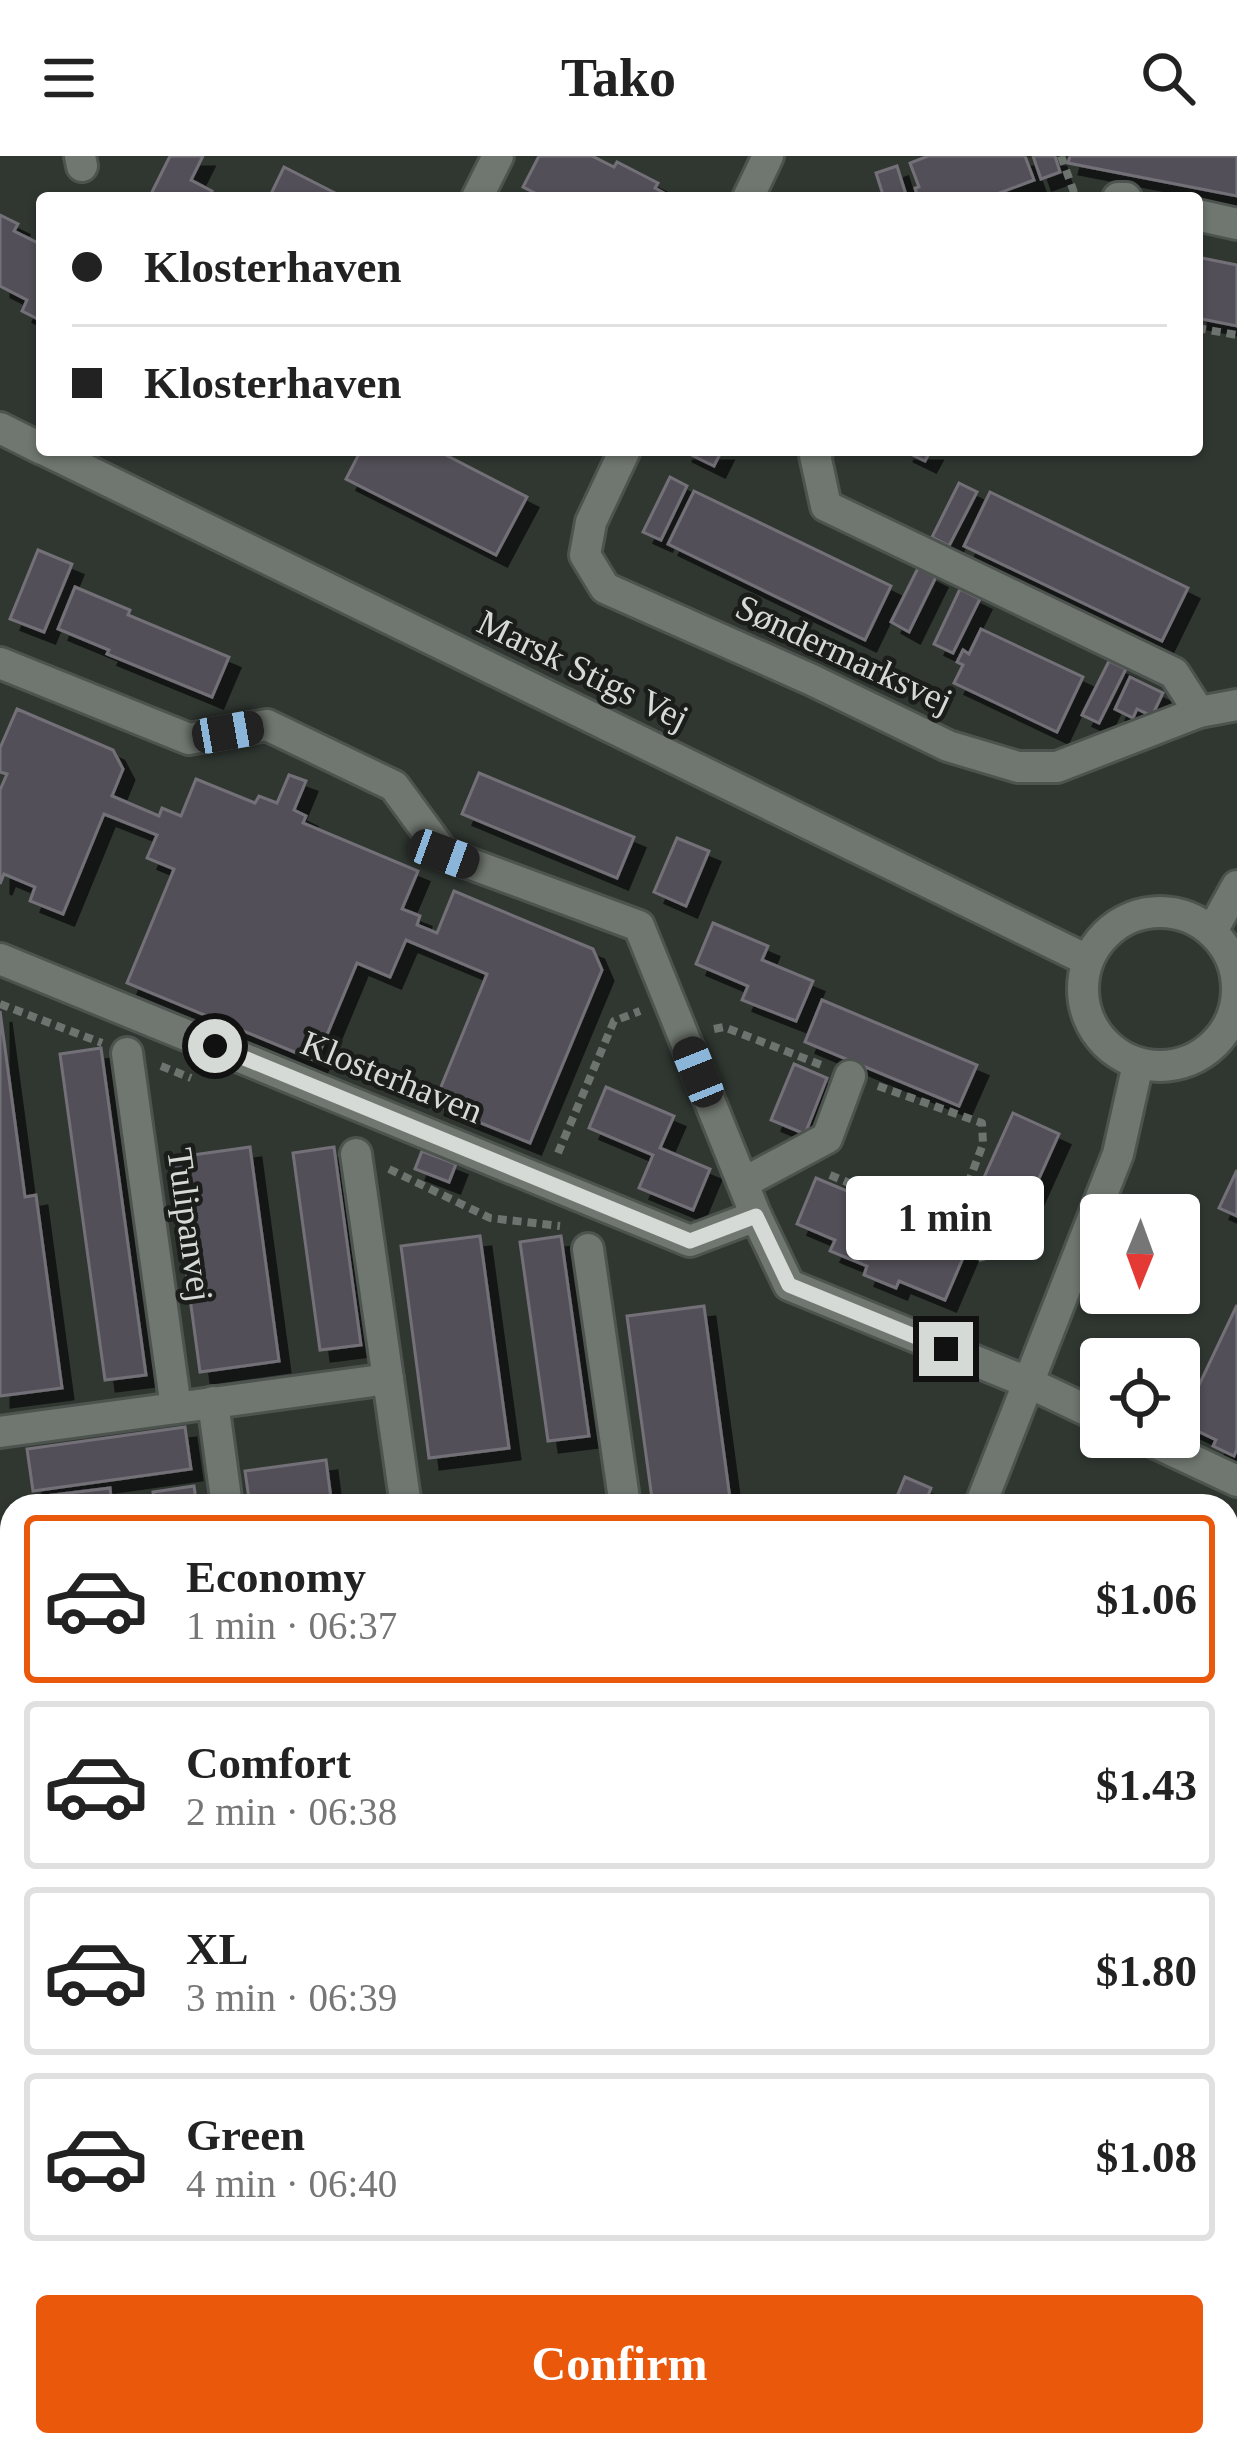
<!DOCTYPE html>
<html lang="en">
<head>
<meta charset="utf-8">
<style>
	:root { --surface:#fff; --page:#f6f6f6; --text:#222; --muted:#767676; --line:#e0e0e0; --accent:#ea580c }
	body { margin:0; font-family:"Times New Roman",serif; background:var(--page); color:var(--text); height:100vh; display:flex; flex-direction:column; font-size:45px; white-space:nowrap }
	* { box-sizing:border-box; margin:0 }
	p { font-size:39px; color:var(--muted) }
	.icon { flex:none; width:66px; height:66px; fill:none; stroke:currentColor; stroke-width:2; stroke-linecap:round; stroke-linejoin:round }
	.map { position:relative; flex:1; overflow:hidden }
	.sheet { position:absolute; left:0px; top:1338px; width:1239px; height:963px; display:flex; flex-direction:column; background:var(--surface); border-radius:36px 36px 0 0; box-shadow:0 3px 9px #0004 }
	.sheet>* { flex:none }
	.top-card { position:absolute; left:36px; top:36px; width:1167px; height:264px; border-radius:12px; box-shadow:0 3px 9px #0004; display:grid; align-content:center; height:264px; padding:0 36px; background:var(--surface) }
	.needle { width:78px; rotate:181deg }
	.buttons { position:absolute; left:1080px; top:1038px; display:grid; gap:24px }
	.buttons a { display:grid; place-items:center; width:120px; height:120px; border-radius:12px; background:var(--surface); box-shadow:0 3px 9px #0004; font-size:60px }
	.end { position:absolute; width:54px; height:54px; margin:-27px; border:15px solid #d6dad6; background:#111; box-shadow:0 0 0 6px #111 }
	.from { border-radius:50% }
	.bubble { position:absolute; height:84px; border-radius:12px; background:var(--surface); box-shadow:0 3px 9px #0004; font-size:39px; font-weight:800; line-height:84px; text-align:center }
	.car { position:absolute; width:36px; height:72px; margin:-36px -18px; border-radius:15px; box-shadow:0 0 9px 3px #0007; background:linear-gradient(#222 24%,#8ab4d8 0 40%,#222 0 76%,#8ab4d8 0 86%,#222 0) }
	.top-card b { display:flex; align-items:center; gap:42px; height:114px; font-size:45px }
	.top-card b+b { border-top:3px solid var(--line) }
	.top-card i { width:30px; height:30px; background:var(--text) }
	ul { padding:21px 0 0; list-style:none }
	li { display:flex; align-items:center; gap:36px; height:168px; margin:0 24px 18px; padding:0 12px; border:6px solid var(--line); border-radius:12px }
	li div { flex:1 }
	li b { display:block; font-size:45px }
	li em { font-style:normal; font-weight:800 }
	li.selected { border-color:var(--accent) }
	li>.icon { width:108px; height:108px; stroke-width:1.5 }
	.cta { display:flex; gap:24px; margin-top:auto; padding:24px 36px }
	.cta a { flex:1; height:138px; border-radius:12px; background:var(--accent); color:#fff; font-size:48px; font-weight:800; line-height:138px; text-align:center }
	header { display:flex; justify-content:space-between; align-items:center; height:156px; padding:0 36px; background:var(--surface); font-size:54px; font-weight:800 }
	.map>svg:first-child { display:block }
	.built { fill:#374238 }
	.building { fill:#535058; stroke:#737078; stroke-width:3; filter:url(#shadow) }
	.lines { fill:none; stroke-linecap:round; stroke-linejoin:round }
	.minor-casing { stroke:#4d534e; stroke-width:36 }
	.path { stroke:#6d736e; stroke-width:8; stroke-dasharray:9 6; stroke-linecap:butt }
	.minor { stroke:#707770; stroke-width:30 }
	.route { stroke:#d6dad6; stroke-width:15 }
	.labels { text-anchor:middle; dominant-baseline:central; stroke-width:9; stroke-linejoin:round; paint-order:stroke }
	.street-label { font-size:36px; fill:#d6dad6; stroke:#1a1d1a }
</style>
</head>
<body>
<header><svg class="icon" aria-label="menu" viewBox="0 0 24 24"><path d="M4 6h16M4 12h16M4 18h16"/></svg>Tako<svg class="icon" aria-label="search" viewBox="0 0 24 24"><circle cx="10" cy="10" r="6"/><path d="M15 15l6 6"/></svg></header>
<div class="map">
<svg width="1237" height="2299" viewBox="0 0 1237 2299">
	<defs>
		<filter id="shadow"><feDropShadow dx="11" dy="11" stdDeviation="0" flood-color="#0009"/></filter>
	</defs>
	<rect width="100%" height="100%" fill="#303731"/>
	<polygon class="built" points="1237,1752 1237,1896 1227,1890 1227,1774"/>
	<g class="building">
		<polygon points="170,0 203,0 191,24 212,35 208,42 149,42"/>
		<polygon points="539,0 592,0 614,11 617,6 658,27 655,32 673,42 545,42 523,31"/>
		<polygon points="928,0 1025,0 1034,24 986,42 918,42 915,32 919,31 910,7"/>
		<polygon points="1033,0 1055,0 1060,16 1041,23"/>
		<polygon points="1070,0 1237,0 1237,40 1068,7"/>
		<polygon points="897,10 907,42 884,42 876,17"/>
		<polygon points="284,11 345,42 269,42"/>
		<polygon points="0,59 18,68 14,75 42,89 42,165 22,155 27,144 0,130"/>
		<polygon points="1197,101 1237,109 1237,170 1197,162"/>
		<polygon points="361,294 436,294 527,341 496,399 346,323"/>
		<polygon points="681,294 722,294 714,310"/>
		<polygon points="902,294 931,294 925,305"/>
		<polygon points="670,321 687,330 661,384 643,376"/>
		<polygon points="959,327 977,336 949,390 932,381"/>
		<polygon points="694,335 891,430 865,484 668,388"/>
		<polygon points="990,336 1188,432 1162,485 964,390"/>
		<polygon points="38,394 72,408 44,476 10,463"/>
		<polygon points="918,412 936,421 909,476 891,466"/>
		<polygon points="75,431 130,454 128,459 229,501 212,541 107,498 109,494 58,473"/>
		<polygon points="960,433 980,443 953,497 934,488"/>
		<polygon points="981,473 1083,521 1057,576 954,527 963,509 957,506 963,494 969,498"/>
		<polygon points="1109,505 1126,513 1099,567 1082,559"/>
		<polygon points="1130,521 1163,537 1152,560 1137,553 1133,562 1115,553"/>
		<polygon points="17,553 113,594 123,613 112,640 159,660 162,652 181,660 196,623 255,647 259,640 277,647 289,619 306,625 294,654 306,660 303,667 418,715 402,753 420,760 417,769 437,777 454,735 593,793 602,814 530,987 434,948 487,818 406,784 390,821 357,807 316,905 127,827 174,713 147,702 157,679 104,658 63,758 30,745 35,731 4,718 0,728 0,634 7,618 0,616 0,592"/>
		<polygon points="479,617 634,681 617,722 462,658"/>
		<polygon points="677,682 709,695 686,750 654,736"/>
		<polygon points="713,767 768,790 762,804 813,825 796,865 742,844 748,830 696,808"/>
		<polygon points="822,844 977,909 959,950 805,886"/>
		<polygon points="0,855 25,1041 36,1039 62,1232 0,1240"/>
		<polygon points="101,892 146,1219 105,1224 60,898"/>
		<polygon points="794,908 827,922 805,978 771,964"/>
		<polygon points="606,931 674,960 660,992 710,1013 693,1054 639,1032 653,999 589,972"/>
		<polygon points="1013,957 1059,978 1009,1089 963,1068"/>
		<polygon points="250,991 279,1205 200,1216 171,1002"/>
		<polygon points="334,991 361,1189 320,1194 293,997"/>
		<polygon points="422,995 456,1008 449,1026 415,1013"/>
		<polygon points="1237,1014 1237,1060 1219,1052"/>
		<polygon points="816,1022 859,1040 855,1049 966,1095 945,1144 899,1125 896,1132 864,1119 867,1110 830,1095 835,1084 797,1068"/>
		<polygon points="480,1080 509,1292 429,1302 401,1090"/>
		<polygon points="561,1080 589,1280 548,1285 520,1086"/>
		<polygon points="1237,1149 1237,1293 1234,1300 1213,1290 1216,1284 1181,1267"/>
		<polygon points="704,1150 731,1350 653,1350 627,1160"/>
		<polygon points="185,1271 191,1313 33,1335 27,1293"/>
		<polygon points="326,1304 332,1350 250,1350 245,1315"/>
		<polygon points="905,1321 931,1332 924,1350 893,1350"/>
		<polygon points="194,1330 197,1350 155,1350 153,1336"/>
		<polygon points="110,1332 112,1350 29,1350 28,1342"/>
		<polygon points="839,1340 865,1350 835,1350"/>
		<polygon points="1237,1484 1237,1645 1227,1671 1227,1510"/>
		<polygon points="12,1572 12,1631 9,1631 1,1573"/>
		<polygon points="12,1784 12,1986 7,1987 0,1941 0,1786"/>
		<polygon points="1237,1784 1237,1847 1227,1843 1227,1805"/>
		<polygon points="1227,2149 1237,2154 1237,2187 1227,2182"/>
		<polygon points="147,2289 148,2299 67,2299 146,2289"/>
		<polygon points="215,2289 273,2289 274,2299 216,2299"/>
		<polygon points="715,2289 725,2289 745,2297 711,2299"/>
	</g>
	<g class="lines">
		<g class="minor-casing">
			<g id="minor">
				<polyline points="80,0 82,10"/>
				<polyline points="477,42 498,0"/>
				<polyline points="748,42 768,0"/>
				<polyline points="1118,42 1126,42"/>
				<polyline points="1197,59 1237,68"/>
				<polyline points="0,272 42,293"/>
				<polyline points="45,294 1087,804"/>
				<polyline points="625,294 591,366 585,399 605,432 812,524 948,590 1018,611 1057,611 1199,556 1237,549"/>
				<polyline points="818,294 815,299 826,350 1174,517 1199,556"/>
				<polyline points="0,507 189,583 267,569 394,630 444,698 639,770 756,1060 789,1129 1027,1226 1101,1261"/>
				<circle cx="1160" cy="833" r="77"/>
				<polyline points="1212,775 1237,730"/>
				<polyline points="0,803 690,1085 756,1060"/>
				<polyline points="127,897 176,1252"/>
				<polyline points="356,998 406,1350"/>
				<polyline points="743,1027 827,982 850,920"/>
				<polyline points="588,1093 625,1350"/>
				<polyline points="213,1246 227,1350"/>
				<polyline points="0,1276 388,1223"/>
				<polyline points="1143,1281 1237,1325"/>
				<polyline points="980,1350 1118,998 1138,908"/>
				<polyline points="0,1700 12,1699"/>
				<polyline points="1227,2216 1237,2222"/>
				<polyline points="0,2274 12,2269"/>
				<polyline points="609,2299 613,2289"/>
			</g>
		</g>
		<g class="path">
			<polyline points="1061,0 1076,42"/>
			<polyline points="1197,172 1237,179"/>
			<polyline points="0,848 102,887"/>
			<polyline points="714,873 724,871 824,910"/>
			<polyline points="161,910 191,922"/>
			<polyline points="878,930 982,967 983,988 952,1070"/>
			<polyline points="558,997 614,865 640,855"/>
			<polyline points="389,1013 490,1062 560,1070"/>
			<polyline points="830,1019 952,1070 978,1086 983,1105"/>
			<polyline points="1227,1919 1237,1922"/>
			<polyline points="0,2014 12,2034"/>
		</g>
		<use href="#minor" class="minor"/>
	</g>
	<g class="lines">
		<polyline class="route" points="215,890 690,1085 756,1060 789,1129 946,1193"/>
	</g>
	<g class="labels">
		<g class="street-label">
			<text transform="translate(844 498) rotate(25)">Søndermarksvej</text>
			<text transform="translate(583 514) rotate(26)">Marsk Stigs Vej</text>
			<text transform="translate(392 921) rotate(22)">Klosterhaven</text>
			<text transform="translate(190 1069) rotate(82)">Tulipanvej</text>
		</g>
	</g>
</svg>
<div class="buttons">
<a><svg class="needle" viewBox="-14 -14 28 28"><path d="M0-13l5 13h-10z" fill="#e53935"/><path d="M0 13l5-13h-10z" fill="#767676"/></svg></a>
<a><svg class="icon" aria-label="locate" viewBox="0 0 24 24"><circle cx="12" cy="12" r="6"/><path d="M12 2v4M12 18v4M2 12h4M18 12h4"/></svg></a>
</div>
<i class="end from" style="left:215px;top:890px"></i>
<i class="end" style="left:946px;top:1193px"></i>
<div class="bubble" style="left:846px;top:1020px;width:198px">1 min</div>
<i class="car" style="left:228px;top:576px;rotate:80deg"></i>
<i class="car" style="left:444px;top:698px;rotate:110deg"></i>
<i class="car" style="left:698px;top:916px;rotate:338deg"></i>
<div class="top-card">
<b><i class="from"></i>Klosterhaven</b>
<b><i></i>Klosterhaven</b>
</div>
<section class="sheet">
<ul>
<li class="selected"><svg class="icon" aria-label="car" viewBox="0 0 24 24"><path d="M5 17H2v-5l4-1 3-4h7l3 4 3 1v5h-3M9 17h6M6 11h13"/><circle cx="7" cy="17" r="2"/><circle cx="17" cy="17" r="2"/></svg><div><b>Economy</b><p>1 min · 06:37</p></div><em>$1.06</em></li>
<li><svg class="icon" aria-label="car" viewBox="0 0 24 24"><path d="M5 17H2v-5l4-1 3-4h7l3 4 3 1v5h-3M9 17h6M6 11h13"/><circle cx="7" cy="17" r="2"/><circle cx="17" cy="17" r="2"/></svg><div><b>Comfort</b><p>2 min · 06:38</p></div><em>$1.43</em></li>
<li><svg class="icon" aria-label="car" viewBox="0 0 24 24"><path d="M5 17H2v-5l4-1 3-4h7l3 4 3 1v5h-3M9 17h6M6 11h13"/><circle cx="7" cy="17" r="2"/><circle cx="17" cy="17" r="2"/></svg><div><b>XL</b><p>3 min · 06:39</p></div><em>$1.80</em></li>
<li><svg class="icon" aria-label="car" viewBox="0 0 24 24"><path d="M5 17H2v-5l4-1 3-4h7l3 4 3 1v5h-3M9 17h6M6 11h13"/><circle cx="7" cy="17" r="2"/><circle cx="17" cy="17" r="2"/></svg><div><b>Green</b><p>4 min · 06:40</p></div><em>$1.08</em></li>
</ul>
<div class="cta"><a>Confirm</a></div>
</section>
</div>
</body>
</html>
